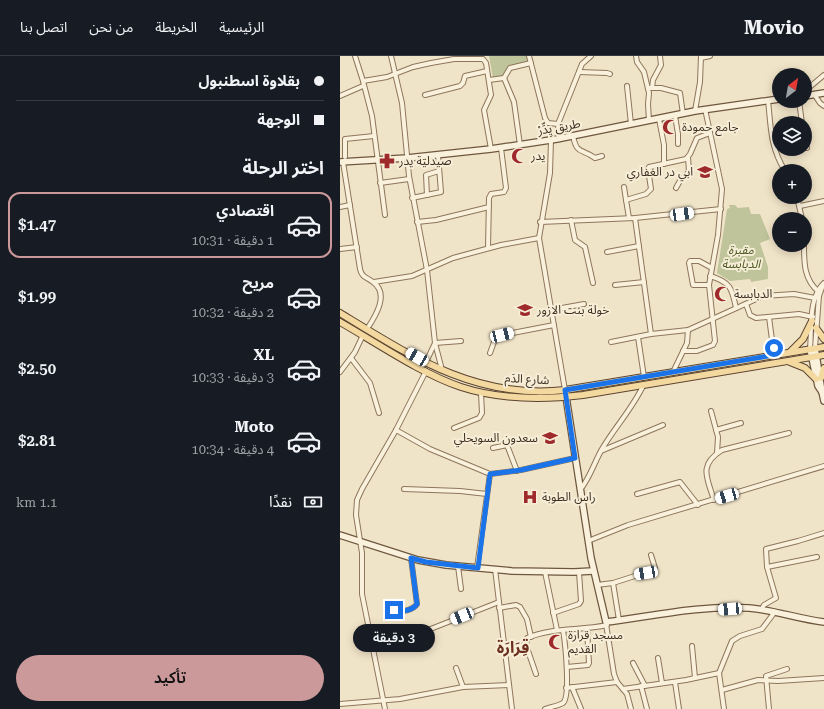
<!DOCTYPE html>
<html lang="ar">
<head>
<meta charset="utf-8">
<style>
	:root { --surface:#171b24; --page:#20242c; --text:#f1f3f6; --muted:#9ea1a6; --line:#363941; --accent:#cc999b }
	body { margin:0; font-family:"Roboto Serif","Noto Sans Arabic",serif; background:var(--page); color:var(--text); direction:rtl; height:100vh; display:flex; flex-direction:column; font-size:15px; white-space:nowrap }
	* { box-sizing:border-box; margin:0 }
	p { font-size:13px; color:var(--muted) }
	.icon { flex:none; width:22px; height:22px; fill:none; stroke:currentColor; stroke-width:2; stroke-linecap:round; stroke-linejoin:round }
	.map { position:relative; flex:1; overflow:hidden; direction:ltr }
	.drawer { display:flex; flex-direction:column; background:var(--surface); width:340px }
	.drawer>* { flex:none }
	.guide { display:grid; align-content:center; height:88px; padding:0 16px; background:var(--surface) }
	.needle { width:26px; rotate:31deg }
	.tools { position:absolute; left:432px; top:12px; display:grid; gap:8px }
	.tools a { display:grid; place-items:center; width:40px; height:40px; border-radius:50%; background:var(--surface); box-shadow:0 2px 10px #0003; font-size:20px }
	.end { position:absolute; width:18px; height:18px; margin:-9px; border:5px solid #1a73e8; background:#fff; box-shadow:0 0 0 2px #fff }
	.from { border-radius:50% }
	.bubble { position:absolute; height:28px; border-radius:14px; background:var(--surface); box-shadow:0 2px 10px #0003; font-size:13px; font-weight:600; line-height:28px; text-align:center; direction:rtl }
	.car { position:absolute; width:12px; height:24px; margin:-12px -6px; border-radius:5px; box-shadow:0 0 3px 1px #0007; background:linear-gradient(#fff 24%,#345 0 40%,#fff 0 76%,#345 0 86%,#fff 0) }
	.guide b { display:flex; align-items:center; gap:14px; height:38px; font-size:15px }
	.guide b+b { border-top:1px solid var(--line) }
	.guide i { width:10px; height:10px; background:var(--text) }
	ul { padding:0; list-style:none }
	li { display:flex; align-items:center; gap:12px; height:66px; margin:0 8px 6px; padding:0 8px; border:2px solid transparent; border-radius:12px }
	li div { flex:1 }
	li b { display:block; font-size:15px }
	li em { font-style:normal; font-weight:600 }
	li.selected { border-color:var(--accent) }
	li>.icon { width:36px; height:36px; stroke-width:1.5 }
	h2 { padding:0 16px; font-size:18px; line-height:48px }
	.pay { display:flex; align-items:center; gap:10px; height:44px; padding:0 16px; font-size:15px }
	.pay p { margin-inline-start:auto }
	.cta { display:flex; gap:8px; margin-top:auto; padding:8px 16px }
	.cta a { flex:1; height:46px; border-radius:24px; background:var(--accent); color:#111; font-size:16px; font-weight:600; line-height:46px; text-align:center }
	header { display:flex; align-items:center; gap:24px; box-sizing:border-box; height:56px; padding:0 20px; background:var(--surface); border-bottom:1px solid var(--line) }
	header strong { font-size:19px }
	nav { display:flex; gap:22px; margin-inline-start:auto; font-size:14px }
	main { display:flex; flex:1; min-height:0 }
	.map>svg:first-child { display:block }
	.cemetery { fill:#bfc49a }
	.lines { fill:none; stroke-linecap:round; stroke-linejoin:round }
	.street-casing { stroke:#8d765c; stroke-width:6 }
	.secondary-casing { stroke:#6f573f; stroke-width:8 }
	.primary-casing { stroke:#5b4430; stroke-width:8 }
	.street { stroke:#faf1dc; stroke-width:4 }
	.secondary { stroke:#faf1dc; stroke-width:5.5 }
	.primary { stroke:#f3d9a0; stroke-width:6 }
	.route { stroke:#1a73e8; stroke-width:5 }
	.labels { text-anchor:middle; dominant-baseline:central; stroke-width:4; stroke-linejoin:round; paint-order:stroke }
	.street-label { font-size:12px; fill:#3d2e20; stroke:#f7eed8 }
	.poi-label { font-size:12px; fill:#3d2e20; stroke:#f7eed8; text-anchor:start }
	.park-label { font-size:12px; font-style:italic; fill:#4d5a26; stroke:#f7eed8 }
	.district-label { font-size:16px; font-weight:bold; fill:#6b2e1e; stroke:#f7eed8 }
</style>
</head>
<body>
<header>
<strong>Movio</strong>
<nav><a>الرئيسية</a><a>الخريطة</a><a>من نحن</a><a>اتصل بنا</a></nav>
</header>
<main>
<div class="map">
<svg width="484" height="653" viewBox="0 0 484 653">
	<rect width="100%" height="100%" fill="#f0e4c8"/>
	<g class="cemetery">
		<polygon points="149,0 189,0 190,3 188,7 173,10 166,19 153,22"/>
		<polygon points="389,149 395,149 398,152 409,151 411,158 420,158 430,183 420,187 428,211 428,223 411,226 410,223 390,225 377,217 387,153 390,152"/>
	</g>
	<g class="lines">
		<g class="street-casing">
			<g id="street">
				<polyline points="15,0 23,25"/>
				<polyline points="51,0 62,47 69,120 87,214 95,287 102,314"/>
				<polyline points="189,0 205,62 208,67 218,68 219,83"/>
				<polyline points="296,0 297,6 304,16 309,37 308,48 309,65"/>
				<polyline points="361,2 370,0"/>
				<polyline points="239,16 267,17 270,18"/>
				<polyline points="164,22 170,12 191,7"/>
				<polyline points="149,24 164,22 174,46 180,89"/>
				<polyline points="287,30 291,68"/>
				<polyline points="308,32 321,32 340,37 343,58"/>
				<polyline points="312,32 313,24 321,9 320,0"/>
				<polyline points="465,35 484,19"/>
				<polyline points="474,38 480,47 484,50"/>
				<polyline points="85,39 120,30 123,27 125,20 147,15"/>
				<polyline points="0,40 23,30"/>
				<path d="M428,44c3,28 2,46 17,71"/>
				<polyline points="459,45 462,67"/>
				<polyline points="355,55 360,26 361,0"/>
				<polyline points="335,60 338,78 338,88"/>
				<polyline points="319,63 324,89 324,108"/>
				<polyline points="218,68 242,8 251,0"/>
				<path d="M233,80c4,19 8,12 22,22l7,-2"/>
				<polyline points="465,83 467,92"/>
				<polyline points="211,84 210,117 199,182 225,334"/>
				<polyline points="5,101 5,83 34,80"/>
				<path d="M3,106l17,107c2,9 7,8 13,13 17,12 2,35 -6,47"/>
				<polyline points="40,127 69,123"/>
				<polyline points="284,131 286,144"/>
				<polyline points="336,132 341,123 349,116 348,101"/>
				<polyline points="87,139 86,119 99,115"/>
				<polyline points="457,141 462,163"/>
				<polyline points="72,142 101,136 98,99"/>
				<polyline points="460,150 484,145"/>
				<polyline points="0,151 10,149"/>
				<polyline points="45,159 32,60 23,25 47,21 73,11 91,7 114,3 143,3 146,7 151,39 144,54 151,93"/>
				<polyline points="289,162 286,144 306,138 311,133 308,113 309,111 346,103 350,98 357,82 370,77"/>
				<polyline points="295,162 311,278"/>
				<polyline points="231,164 235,184 245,191 253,227"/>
				<polyline points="77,166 96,164 149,151"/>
				<polyline points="200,166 295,162 381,153"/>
				<path d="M464,189c0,18 0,35 15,47"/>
				<polyline points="148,192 149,142 151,138 164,136 166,132 161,92"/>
				<polyline points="0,193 17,191"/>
				<polyline points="267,196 299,190"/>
				<path d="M370,220c21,6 22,13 26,32"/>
				<polyline points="34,226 72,220 113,202 161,189 199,182"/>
				<polyline points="275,229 304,226"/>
				<polyline points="369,229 353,229 349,207 350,205 359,205 372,212"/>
				<polyline points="406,248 410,259 416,262 459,258 473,261"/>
				<polyline points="211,254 244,248"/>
				<polyline points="429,261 434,299"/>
				<polyline points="298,281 304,321"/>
				<polyline points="271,286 311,278 348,274 423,240 454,238 475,242"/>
				<polyline points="95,287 121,285"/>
				<polyline points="475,292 479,240 483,229"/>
				<path d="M470,293c2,-21 -2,-51 14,-66"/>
				<polyline points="343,295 357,295 373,289 375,285 369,229 378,179 382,133 365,53"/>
				<polyline points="150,297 154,286 162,279 214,269"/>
				<polyline points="11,302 30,327 39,357"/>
				<polyline points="86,306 95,287"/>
				<polyline points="0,316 15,296 23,279"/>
				<polyline points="333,316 347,287 348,274"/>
				<polyline points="371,355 378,381 377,397"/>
				<polyline points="114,372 139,362 142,357 141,337"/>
				<polyline points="56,374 90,393 150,418 181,414 235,402"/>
				<polyline points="376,374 401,367"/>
				<polyline points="153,392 167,389 177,415"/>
				<polyline points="261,395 323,369"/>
				<polyline points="64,433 120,435 147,438"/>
				<path d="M240,434c10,-12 14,-27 22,-41 13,-22 31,-41 42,-65"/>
				<polyline points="297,438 340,426 358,449"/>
				<path d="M374,444c-7,-22 -16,-35 8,-50l67,-17"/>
				<polyline points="248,485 288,469 484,410"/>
				<polyline points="118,510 121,533"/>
				<polyline points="427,511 477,501"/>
				<polyline points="137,512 150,418"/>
				<polyline points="155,513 172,653"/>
				<polyline points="205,516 217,574"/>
				<polyline points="273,527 279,564"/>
				<polyline points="257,529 273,527 298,519 314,516 315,512 311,499"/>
				<path d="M51,548l3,6c7,3 19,0 23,-6l-6,-46"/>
				<polyline points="159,552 176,549 180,551 187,563 191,581"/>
				<polyline points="421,554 424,549 436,542 427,511 426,493 458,485 484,477"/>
				<polyline points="213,557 239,548 241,545 239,516"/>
				<polyline points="266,568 274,618 277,626 287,638 291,653"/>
				<polyline points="88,574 159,546"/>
				<polyline points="352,590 355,622"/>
				<polyline points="166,592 186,589"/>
				<polyline points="318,602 322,627"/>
				<polyline points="293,607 305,630"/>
				<polyline points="227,611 248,609 249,607 247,573"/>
				<polyline points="116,612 123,631"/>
				<path d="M196,618l-10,-29 1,-7c26,-11 53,-7 80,-13"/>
				<polyline points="335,626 339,653"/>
				<polyline points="301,630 307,653"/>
				<polyline points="232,631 241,653"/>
				<polyline points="226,632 277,626"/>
				<polyline points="283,633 346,624 379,617"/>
				<polyline points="382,634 418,624 438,625 484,622"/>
				<polyline points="0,648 60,643 123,631 169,629"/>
				<polyline points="45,653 22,538 22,497 16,459 17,444 22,433 56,374 86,315"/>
				<path d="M205,653c5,-2 13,-3 18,-6 8,-7 2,-61 0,-73"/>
				<polyline points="384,653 379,617 392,585 400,580 422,573 434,557"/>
				<polyline points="429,653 426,620 447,613"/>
			</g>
		</g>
		<g class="secondary-casing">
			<g id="secondary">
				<polyline points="465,40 484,37"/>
				<polyline points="0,106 67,102 151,93 217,83 355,55 439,43"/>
				<polyline points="475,292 482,336"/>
				<polyline points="470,293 478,330 482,336 484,345"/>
				<path d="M225,334l26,168 15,64c47,-6 95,-17 143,-14 25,2 50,11 75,14"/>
				<polyline points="0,479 78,504 106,509 172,515 234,516 253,515"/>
			</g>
		</g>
		<g class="primary-casing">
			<g id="primary">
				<path d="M0,257c72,44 137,87 225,77l259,-43"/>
				<path d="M0,266c37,21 82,52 121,65 40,13 81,13 122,8l241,-40"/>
				<polyline points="476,272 484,283"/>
				<polyline points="450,296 463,283 472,265"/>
				<polyline points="450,306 465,312 476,323"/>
				<polyline points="481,322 484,312"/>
			</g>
		</g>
		<use href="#street" class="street"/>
		<use href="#secondary" class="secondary"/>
		<use href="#primary" class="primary"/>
	</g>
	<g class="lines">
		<path class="route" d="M54,554c7,3 19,0 23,-6l-6,-46 15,4 52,6 12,-94 31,-4 54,-12 -10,-68 209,-35v-7"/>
	</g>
	<defs>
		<g id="mosque-bare" transform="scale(1.2)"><path d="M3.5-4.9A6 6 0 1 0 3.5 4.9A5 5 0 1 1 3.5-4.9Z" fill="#9e2a2b" stroke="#f7eed8" stroke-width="2.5" paint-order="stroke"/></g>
		<g id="pharmacy-bare" transform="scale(1.2)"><path d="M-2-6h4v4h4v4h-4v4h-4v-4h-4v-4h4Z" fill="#9e2a2b" stroke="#f7eed8" stroke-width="2.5" paint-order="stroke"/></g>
		<g id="school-bare" transform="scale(1.2)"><path d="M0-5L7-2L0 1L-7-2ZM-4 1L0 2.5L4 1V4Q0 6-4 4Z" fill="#9e2a2b" stroke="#f7eed8" stroke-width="2.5" paint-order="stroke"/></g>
		<g id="hospital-bare" transform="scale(1.2)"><path d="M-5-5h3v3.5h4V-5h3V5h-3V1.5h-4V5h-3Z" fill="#9e2a2b" stroke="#f7eed8" stroke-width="2.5" paint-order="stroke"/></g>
	</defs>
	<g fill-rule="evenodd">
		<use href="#mosque-bare" x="330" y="71"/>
		<use href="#mosque-bare" x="179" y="100"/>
		<use href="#pharmacy-bare" x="47" y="105"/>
		<use href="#school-bare" x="365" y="116"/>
		<use href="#mosque-bare" x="382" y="238"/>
		<use href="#school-bare" x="185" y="254"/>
		<use href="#school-bare" x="210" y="382"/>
		<use href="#hospital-bare" x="190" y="441"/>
		<use href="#mosque-bare" x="216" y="586"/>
	</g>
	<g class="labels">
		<g class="street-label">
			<text transform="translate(219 71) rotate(-10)">طريق يِدِّرْ</text>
			<text transform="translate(187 323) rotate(3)">شارع الدَم</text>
		</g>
		<g class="poi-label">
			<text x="342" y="71">جامع حمودة</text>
			<text x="191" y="100">يدر</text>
			<text x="59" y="105">صيدلية يدر</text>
			<text x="353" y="116" text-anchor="end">ابي در الغفاري</text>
			<text x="394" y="238">الدبابسة</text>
			<text x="197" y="254">خولة بنت الازور</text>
			<text x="198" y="382" text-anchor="end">سعدون السويحلي</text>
			<text x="202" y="441">راس الطوبة</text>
			<text x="228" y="579">مسجد قرارة<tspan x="228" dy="14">القديم</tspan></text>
		</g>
		<g class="park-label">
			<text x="401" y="194">مقبرة<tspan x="401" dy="14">الدبابسة</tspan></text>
		</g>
		<g class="district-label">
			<text x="173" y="591">قِرَارَة</text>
		</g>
	</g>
</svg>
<div class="tools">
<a><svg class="needle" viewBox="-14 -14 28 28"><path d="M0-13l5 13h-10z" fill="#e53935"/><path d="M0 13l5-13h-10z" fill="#9ea1a6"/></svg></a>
<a><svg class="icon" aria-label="layers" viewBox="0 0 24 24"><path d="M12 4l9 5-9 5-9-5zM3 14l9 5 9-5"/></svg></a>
<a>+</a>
<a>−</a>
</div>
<i class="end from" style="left:434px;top:292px"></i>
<i class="end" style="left:54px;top:554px"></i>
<div class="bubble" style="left:13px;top:568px;width:82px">3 دقيقة</div>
<i class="car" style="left:342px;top:158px;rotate:82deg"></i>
<i class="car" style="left:162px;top:279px;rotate:76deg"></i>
<i class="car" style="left:77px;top:301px;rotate:300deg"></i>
<i class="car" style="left:387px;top:440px;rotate:254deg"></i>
<i class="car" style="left:306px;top:517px;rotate:261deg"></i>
<i class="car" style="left:390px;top:553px;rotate:266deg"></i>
<i class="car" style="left:122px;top:560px;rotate:248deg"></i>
</div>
<section class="drawer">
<div class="guide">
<b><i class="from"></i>بقلاوة اسطنبول</b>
<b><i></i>الوجهة</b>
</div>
<h2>اختر الرحلة</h2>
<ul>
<li class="selected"><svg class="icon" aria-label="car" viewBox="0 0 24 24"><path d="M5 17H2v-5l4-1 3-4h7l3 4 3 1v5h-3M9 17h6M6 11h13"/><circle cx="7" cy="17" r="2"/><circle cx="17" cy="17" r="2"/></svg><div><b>اقتصادي</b><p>1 دقيقة · 10:31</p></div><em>$1.47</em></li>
<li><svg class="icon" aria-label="car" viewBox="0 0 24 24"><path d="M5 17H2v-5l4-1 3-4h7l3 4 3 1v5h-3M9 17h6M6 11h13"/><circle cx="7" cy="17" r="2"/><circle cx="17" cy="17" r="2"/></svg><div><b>مريح</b><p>2 دقيقة · 10:32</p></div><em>$1.99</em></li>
<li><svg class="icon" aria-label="car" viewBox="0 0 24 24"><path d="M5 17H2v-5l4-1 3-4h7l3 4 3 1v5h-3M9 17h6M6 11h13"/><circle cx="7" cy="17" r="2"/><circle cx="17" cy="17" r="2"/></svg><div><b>XL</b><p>3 دقيقة · 10:33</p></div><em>$2.50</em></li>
<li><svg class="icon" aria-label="car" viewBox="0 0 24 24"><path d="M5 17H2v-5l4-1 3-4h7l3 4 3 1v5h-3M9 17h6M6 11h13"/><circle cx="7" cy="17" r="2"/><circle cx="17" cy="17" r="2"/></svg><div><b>Moto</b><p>4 دقيقة · 10:34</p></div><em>$2.81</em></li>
</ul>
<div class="pay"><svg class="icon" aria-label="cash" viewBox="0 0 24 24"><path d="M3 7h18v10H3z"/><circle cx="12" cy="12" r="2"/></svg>نقدًا<p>1.1 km</p></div>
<div class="cta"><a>تأكيد</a></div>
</section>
</main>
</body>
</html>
